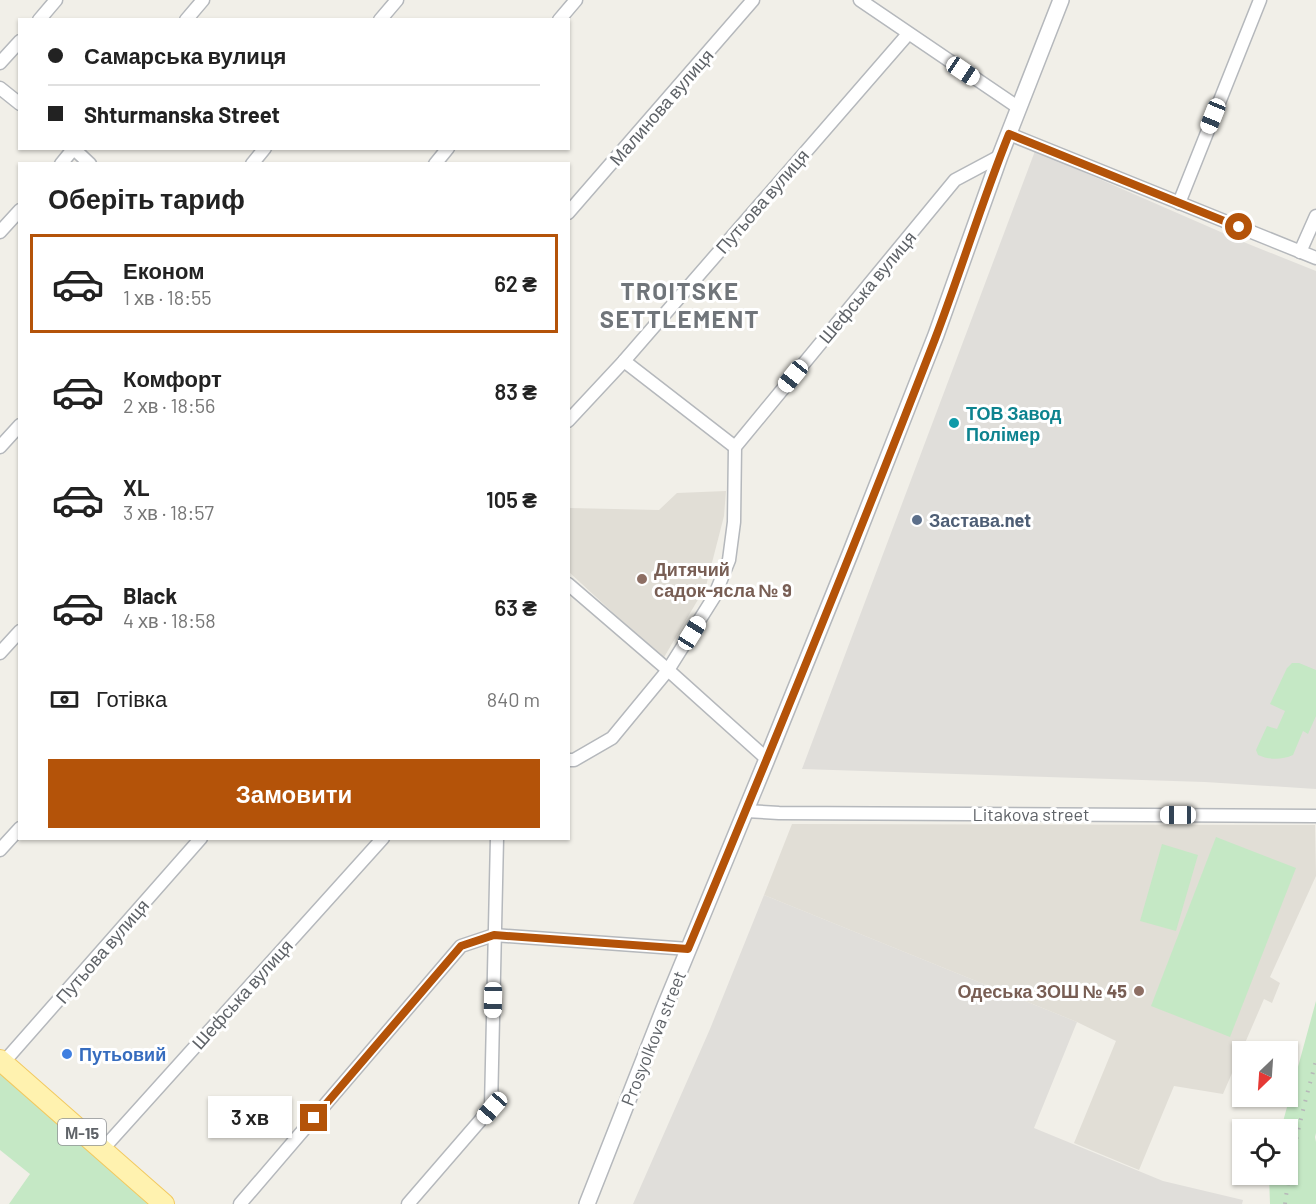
<!DOCTYPE html>
<html lang="uk">
<head>
<meta charset="utf-8">
<style>
	:root { --surface:#fff; --page:#f6f6f6; --text:#222; --muted:#767676; --line:#e0e0e0; --accent:#b45309 }
	body { margin:0; font-family:Barlow,sans-serif; background:var(--page); color:var(--text); height:100vh; display:flex; flex-direction:column; font-size:22px; white-space:nowrap }
	* { box-sizing:border-box; margin:0 }
	p { font-size:20px; color:var(--muted) }
	.icon { flex:none; width:33px; height:33px; fill:none; stroke:currentColor; stroke-width:2; stroke-linecap:round; stroke-linejoin:round }
	.map { position:relative; flex:1; overflow:hidden }
	.side { position:absolute; left:18px; top:162px; width:552px; height:678px; display:flex; flex-direction:column; background:var(--surface); border-radius:0px; box-shadow:0 2px 4px #0004 }
	.side>* { flex:none }
	.hud { position:absolute; left:18px; top:18px; width:552px; height:132px; border-radius:0px; box-shadow:0 2px 4px #0004; display:grid; align-content:center; height:132px; padding:0 30px; background:var(--surface) }
	.needle { width:39px; rotate:205deg }
	.controls { position:absolute; left:1232px; top:1041px; display:grid; gap:12px }
	.controls a { display:grid; place-items:center; width:66px; height:66px; border-radius:0px; background:var(--surface); box-shadow:0 2px 4px #0004; font-size:30px }
	.end { position:absolute; width:27px; height:27px; margin:-14px; border:8px solid #b45309; background:#fff; box-shadow:0 0 0 3px #fff }
	.from { border-radius:50% }
	.bubble { position:absolute; height:42px; border-radius:0px; background:var(--surface); box-shadow:0 2px 4px #0004; font-size:20px; font-weight:600; line-height:42px; text-align:center }
	.car { position:absolute; width:18px; height:36px; margin:-18px -9px; border-radius:8px; box-shadow:0 0 4px 2px #0007; background:linear-gradient(#fff 24%,#345 0 40%,#fff 0 76%,#345 0 86%,#fff 0) }
	.hud b { display:flex; align-items:center; gap:21px; height:57px; font-size:22px }
	.hud b+b { border-top:2px solid var(--line) }
	.hud i { width:15px; height:15px; background:var(--text) }
	ul { padding:0; list-style:none }
	li { display:flex; align-items:center; gap:18px; height:99px; margin:0 12px 9px; padding:0 18px; border:3px solid transparent; border-radius:0px }
	li div { flex:1 }
	li b { display:block; font-size:22px }
	li em { font-style:normal; font-weight:600 }
	li.current { border-color:var(--accent) }
	li>.icon { width:54px; height:54px; stroke-width:1.5 }
	h2 { padding:0 30px; font-size:27px; line-height:72px }
	.pay { display:flex; align-items:center; gap:15px; height:66px; padding:0 30px; font-size:22px }
	.pay p { margin-inline-start:auto }
	.action { display:flex; gap:12px; margin-top:auto; padding:12px 30px }
	.action a { flex:1; height:69px; border-radius:0px; background:var(--accent); color:#fff; font-size:24px; font-weight:600; line-height:69px; text-align:center }
	.map>svg:first-child { display:block }
	.industrial { fill:#e0deda }
	.education { fill:#e1ded6 }
	.green { fill:#c5e8c5 }
	.lines { fill:none; stroke-linecap:round; stroke-linejoin:round }
	.minor-casing { stroke:#b5b8bc; stroke-width:15 }
	.tertiary-casing { stroke:#b5b8bc; stroke-width:18 }
	.primary-casing { stroke:#f2c960; stroke-width:22 }
	.minor { stroke:#fff; stroke-width:12 }
	.tertiary { stroke:#fff; stroke-width:15 }
	.primary { stroke:#fff2af; stroke-width:20 }
	.rail { stroke:#b6b7b8; stroke-width:4; stroke-dasharray:1.5 8; stroke-linecap:butt }
	.route { stroke:#b45309; stroke-width:8 }
	.culture-dot { fill:#0f9aa8; stroke:#fff; stroke-width:2 }
	.service-dot { fill:#5c6f8a; stroke:#fff; stroke-width:2 }
	.education-dot { fill:#8d6e63; stroke:#fff; stroke-width:2 }
	.shop-dot { fill:#3f7fe0; stroke:#fff; stroke-width:2 }
	.labels { text-anchor:middle; dominant-baseline:central; stroke-width:6; stroke-linejoin:round; paint-order:stroke }
	.shield { fill:#fff; stroke:#8f9295; stroke-width:1.5 }
	.shield-label { font-size:16px; font-weight:bold; fill:#5f6368 }
	.street-label { font-size:18px; fill:#5f6368; stroke:#fff }
	.culture-label { font-size:18px; font-weight:bold; fill:#0d838f; stroke:#fff; text-anchor:start }
	.service-label { font-size:18px; font-weight:bold; fill:#4e5e75; stroke:#fff; text-anchor:start }
	.education-label { font-size:18px; font-weight:bold; fill:#785e54; stroke:#fff; text-anchor:start }
	.shop-label { font-size:18px; font-weight:bold; fill:#366cbe; stroke:#fff; text-anchor:start }
	.district-label { font-size:24px; font-weight:bold; letter-spacing:1.5px; fill:#70757a; stroke:#fff }
</style>
</head>
<body>
<div class="map">
<svg width="1316" height="1204" viewBox="0 0 1316 1204">
	<rect width="100%" height="100%" fill="#f1efe8"/>
	<g class="industrial">
		<polygon points="1035,151 1246,243 1316,271 1316,789 1205,782 802,769"/>
		<polygon points="764,895 1077,1022 1034,1128 1163,1181 1243,1200 1242,1204 633,1204 710,1029"/>
	</g>
	<g class="education">
		<polygon points="726,491 724,516 706,586 663,659 569,572 568,506 570,508 659,510 677,493"/>
		<polygon points="792,824 1315,825 1316,876 1270,977 1280,983 1272,1003 1264,999 1223,1094 1174,1086 1139,1170 1074,1143 1116,1041 1077,1022 764,895"/>
	</g>
	<g class="green">
		<path d="M1292,663h7l17,7v46l-8,18 -5,-3 -10,24c-11,5 -24,5 -35,0l-2,-5 11,-24 10,3 8,-18 -15,-7 17,-36z"/>
		<polygon points="1216,837 1296,868 1230,1037 1151,1006"/>
		<polygon points="1162,844 1198,855 1176,931 1140,921"/>
		<polygon points="1316,1001 1316,1133 1315,1137 1316,1142 1316,1204 1270,1204 1269,1175 1287,1174 1287,1130 1281,1129"/>
		<polygon points="0,1073 148,1204 9,1204 30,1174 0,1150"/>
	</g>
	<g class="lines">
		<g class="minor-casing">
			<g id="minor">
				<polyline points="860,0 1019,108"/>
				<polyline points="39,20 56,0"/>
				<polyline points="186,20 203,0"/>
				<polyline points="380,20 397,0"/>
				<polyline points="559,20 576,0"/>
				<polyline points="0,63 20,41"/>
				<polyline points="0,88 20,104"/>
				<polyline points="1009,134 1316,258"/>
				<polyline points="73,148 90,164"/>
				<polyline points="61,164 74,148"/>
				<polyline points="252,164 265,148"/>
				<polyline points="435,164 448,148"/>
				<polyline points="1179,203 1260,0"/>
				<polyline points="568,213 753,0"/>
				<polyline points="0,232 20,210"/>
				<polyline points="1300,252 1316,216"/>
				<polyline points="624,361 735,447"/>
				<polyline points="568,421 624,361 908,34"/>
				<polyline points="0,447 20,425"/>
				<polyline points="568,584 668,670 767,759"/>
				<polyline points="0,653 20,631"/>
				<polyline points="568,760 574,760 612,738 668,670 714,597 729,560 734,522 735,447 955,180 1000,156"/>
				<polyline points="746,811 779,813 1316,816"/>
				<polyline points="0,850 20,828"/>
				<polyline points="3,1063 201,838"/>
				<polyline points="102,1150 383,838"/>
				<polyline points="240,1204 461,946 494,935 689,949"/>
				<polyline points="408,1204 491,1108 497,838"/>
			</g>
		</g>
		<g class="tertiary-casing">
			<polyline id="tertiary" points="587,1204 665,1006 767,759 850,554 936,335 1000,156 1061,0"/>
		</g>
		<g class="primary-casing">
			<polyline id="primary" points="0,1060 164,1204"/>
		</g>
		<use href="#minor" class="minor"/>
		<use href="#tertiary" class="tertiary"/>
		<use href="#primary" class="primary"/>
		<path class="rail" d="M1285,1204c6,-48 18,-96 31,-143"/>
	</g>
	<g class="lines">
		<path class="route" d="M314,1118l147,-172 33,-11 194,14c85,-203 168,-406 247,-610 26,-68 47,-138 74,-205l230,93"/>
	</g>
	<circle class="culture-dot" cx="954" cy="423" r="6"/>
	<circle class="service-dot" cx="917" cy="520" r="6"/>
	<g class="education-dot">
		<circle cx="642" cy="579" r="6"/>
		<circle cx="1139" cy="991" r="6"/>
	</g>
	<circle class="shop-dot" cx="67" cy="1054" r="6"/>
	<g class="labels">
		<rect class="shield" x="58" y="1119" width="48" height="26" rx="4.5"/>
		<g class="shield-label">
			<text x="82" y="1132">М-15</text>
		</g>
		<g class="street-label">
			<text transform="translate(661 107) rotate(-49)">Малинова вулиця</text>
			<text transform="translate(762 201) rotate(-49)">Путьова вулиця</text>
			<text transform="translate(867 287) rotate(-50)">Шефська вулиця</text>
			<text x="1031" y="814">Litakova street</text>
			<text transform="translate(102 951) rotate(-49)">Путьова вулиця</text>
			<text transform="translate(242 994) rotate(-48)">Шефська вулиця</text>
			<text transform="translate(653 1038) rotate(-68)">Prosyolkova street</text>
		</g>
		<g class="culture-label">
			<text x="966" y="413">ТОВ Завод<tspan x="966" dy="21">Полімер</tspan></text>
		</g>
		<g class="service-label">
			<text x="929" y="520">Застава.net</text>
		</g>
		<g class="education-label">
			<text x="654" y="569">Дитячий<tspan x="654" dy="21">садок-ясла № 9</tspan></text>
			<text x="1127" y="991" text-anchor="end">Одеська ЗОШ № 45</text>
		</g>
		<g class="shop-label">
			<text x="79" y="1054">Путьовий</text>
		</g>
		<g class="district-label">
			<text x="680" y="290">TROITSKE<tspan x="680" dy="28">SETTLEMENT</tspan></text>
		</g>
	</g>
</svg>
<div class="controls">
<a><svg class="needle" viewBox="-14 -14 28 28"><path d="M0-13l5 13h-10z" fill="#e53935"/><path d="M0 13l5-13h-10z" fill="#767676"/></svg></a>
<a><svg class="icon" aria-label="locate" viewBox="0 0 24 24"><circle cx="12" cy="12" r="6"/><path d="M12 2v4M12 18v4M2 12h4M18 12h4"/></svg></a>
</div>
<i class="end from" style="left:1239px;top:227px"></i>
<i class="end" style="left:314px;top:1118px"></i>
<div class="bubble" style="left:208px;top:1096px;width:84px">3 хв</div>
<i class="car" style="left:963px;top:71px;rotate:124deg"></i>
<i class="car" style="left:1213px;top:116px;rotate:202deg"></i>
<i class="car" style="left:793px;top:376px;rotate:219deg"></i>
<i class="car" style="left:692px;top:633px;rotate:32deg"></i>
<i class="car" style="left:1178px;top:815px;rotate:270deg"></i>
<i class="car" style="left:493px;top:1000px;rotate:181deg"></i>
<i class="car" style="left:492px;top:1108px;rotate:221deg"></i>
<div class="hud">
<b><i class="from"></i>Самарська вулиця</b>
<b><i></i>Shturmanska Street</b>
</div>
<section class="side">
<h2>Оберіть тариф</h2>
<ul>
<li class="current"><svg class="icon" aria-label="car" viewBox="0 0 24 24"><path d="M5 17H2v-5l4-1 3-4h7l3 4 3 1v5h-3M9 17h6M6 11h13"/><circle cx="7" cy="17" r="2"/><circle cx="17" cy="17" r="2"/></svg><div><b>Економ</b><p>1 хв · 18:55</p></div><em>62 ₴</em></li>
<li><svg class="icon" aria-label="car" viewBox="0 0 24 24"><path d="M5 17H2v-5l4-1 3-4h7l3 4 3 1v5h-3M9 17h6M6 11h13"/><circle cx="7" cy="17" r="2"/><circle cx="17" cy="17" r="2"/></svg><div><b>Комфорт</b><p>2 хв · 18:56</p></div><em>83 ₴</em></li>
<li><svg class="icon" aria-label="car" viewBox="0 0 24 24"><path d="M5 17H2v-5l4-1 3-4h7l3 4 3 1v5h-3M9 17h6M6 11h13"/><circle cx="7" cy="17" r="2"/><circle cx="17" cy="17" r="2"/></svg><div><b>XL</b><p>3 хв · 18:57</p></div><em>105 ₴</em></li>
<li><svg class="icon" aria-label="car" viewBox="0 0 24 24"><path d="M5 17H2v-5l4-1 3-4h7l3 4 3 1v5h-3M9 17h6M6 11h13"/><circle cx="7" cy="17" r="2"/><circle cx="17" cy="17" r="2"/></svg><div><b>Black</b><p>4 хв · 18:58</p></div><em>63 ₴</em></li>
</ul>
<div class="pay"><svg class="icon" aria-label="cash" viewBox="0 0 24 24"><path d="M3 7h18v10H3z"/><circle cx="12" cy="12" r="2"/></svg>Готівка<p>840 m</p></div>
<div class="action"><a>Замовити</a></div>
</section>
</div>
</body>
</html>
